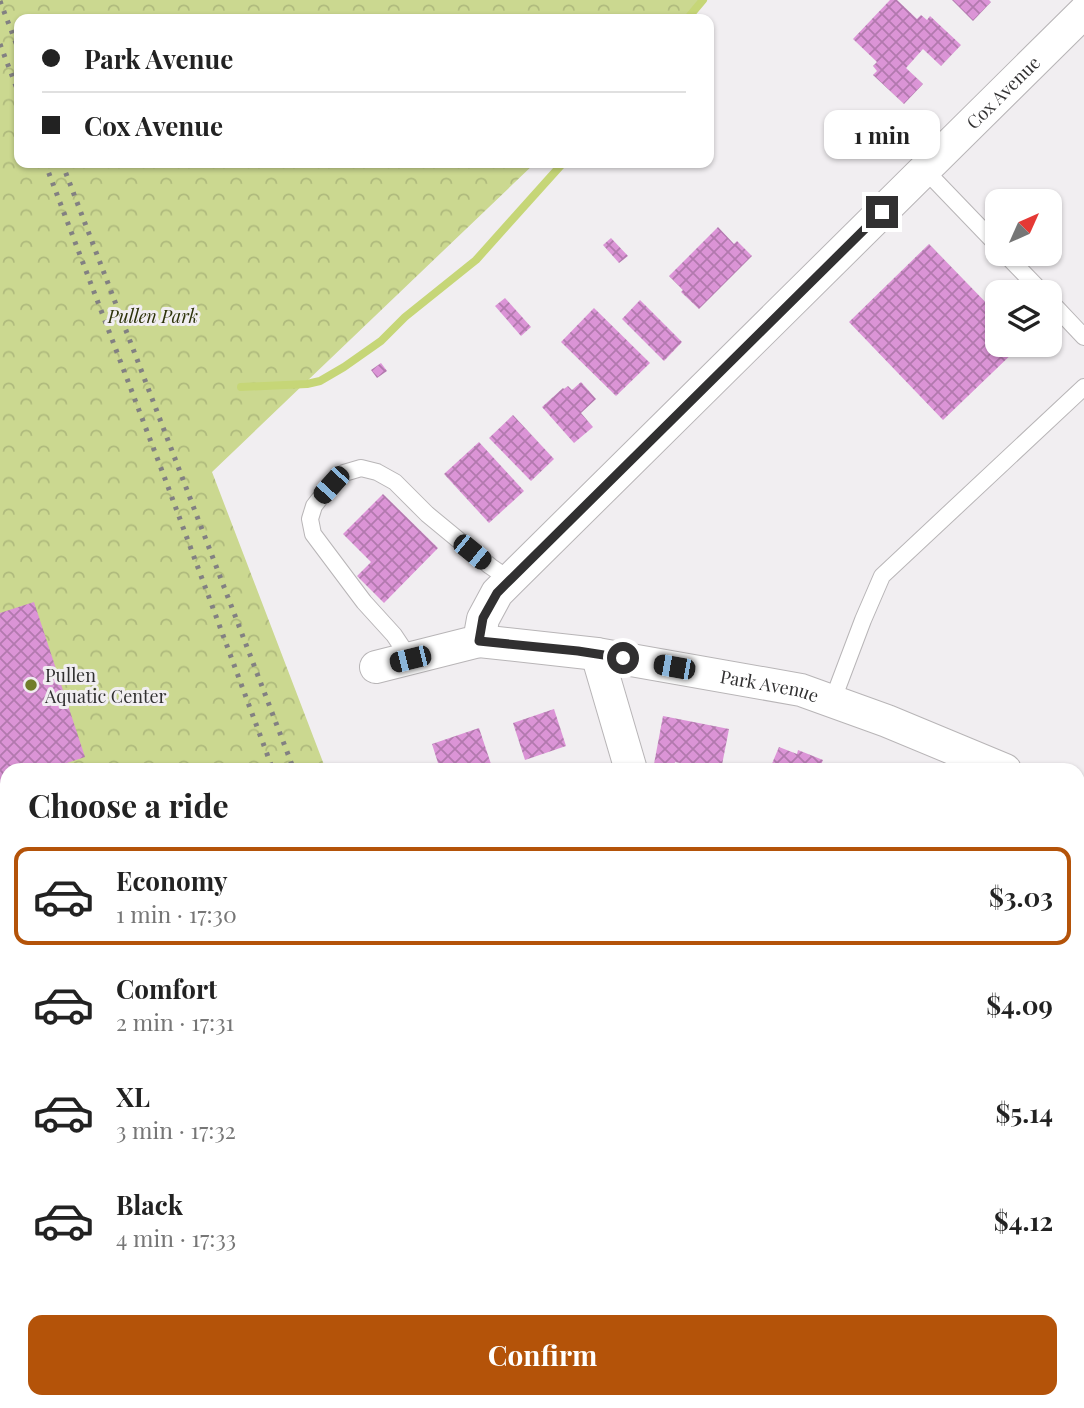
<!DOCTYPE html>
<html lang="en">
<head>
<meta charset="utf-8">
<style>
	:root { --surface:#fff; --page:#f6f6f6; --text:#222; --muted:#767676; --line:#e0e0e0; --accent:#b45309 }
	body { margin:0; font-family:"Playfair Display",serif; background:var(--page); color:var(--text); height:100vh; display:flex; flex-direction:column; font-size:26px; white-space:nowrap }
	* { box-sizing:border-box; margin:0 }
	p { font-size:23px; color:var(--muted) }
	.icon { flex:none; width:38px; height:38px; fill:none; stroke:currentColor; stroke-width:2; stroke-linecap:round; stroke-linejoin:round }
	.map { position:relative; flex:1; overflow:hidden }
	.details { position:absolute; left:0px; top:763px; width:1085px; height:646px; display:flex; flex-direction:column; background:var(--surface); border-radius:21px 21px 0 0; box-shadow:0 2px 5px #0004 }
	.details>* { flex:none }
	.top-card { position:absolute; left:14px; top:14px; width:700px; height:154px; border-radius:14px; box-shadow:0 2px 5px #0004; display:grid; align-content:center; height:154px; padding:0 28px; background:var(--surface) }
	.needle { width:46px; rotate:45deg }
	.fabs { position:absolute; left:985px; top:189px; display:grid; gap:14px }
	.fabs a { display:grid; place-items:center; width:77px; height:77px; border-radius:14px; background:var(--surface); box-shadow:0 2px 5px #0004; font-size:35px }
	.end { position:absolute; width:32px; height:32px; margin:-16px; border:9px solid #313031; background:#fff; box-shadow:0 0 0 4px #fff }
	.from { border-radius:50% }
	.bubble { position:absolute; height:49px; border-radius:14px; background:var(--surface); box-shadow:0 2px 5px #0004; font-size:23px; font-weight:700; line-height:49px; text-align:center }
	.car { position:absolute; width:21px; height:42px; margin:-21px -10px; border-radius:9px; box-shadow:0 0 5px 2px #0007; background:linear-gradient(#222 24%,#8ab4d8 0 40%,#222 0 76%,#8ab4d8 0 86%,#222 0) }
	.top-card b { display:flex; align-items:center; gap:24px; height:66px; font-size:26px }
	.top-card b+b { border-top:2px solid var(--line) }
	.top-card i { width:18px; height:18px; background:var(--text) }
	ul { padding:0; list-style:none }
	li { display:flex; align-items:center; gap:21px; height:98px; margin:0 14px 10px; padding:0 14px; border:4px solid transparent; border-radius:14px }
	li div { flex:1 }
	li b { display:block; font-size:26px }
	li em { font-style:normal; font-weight:700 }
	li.selected { border-color:var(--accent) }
	li>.icon { width:63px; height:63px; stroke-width:1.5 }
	h2 { padding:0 28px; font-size:32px; line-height:84px }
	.cta { display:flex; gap:14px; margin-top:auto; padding:14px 28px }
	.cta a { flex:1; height:80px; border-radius:14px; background:var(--accent); color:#fff; font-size:28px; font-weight:700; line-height:80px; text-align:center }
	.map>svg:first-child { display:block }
	.forest { fill:url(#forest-crowns) }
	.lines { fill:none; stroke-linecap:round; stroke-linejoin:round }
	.stream { stroke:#c6d677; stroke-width:8 }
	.building { fill:url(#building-cross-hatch) }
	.service-casing { stroke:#b8b5b7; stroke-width:18 }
	.minor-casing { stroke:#b8b5b7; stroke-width:34 }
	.tertiary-casing { stroke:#b8b5b7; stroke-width:41 }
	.service { stroke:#fff; stroke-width:16 }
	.minor { stroke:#fff; stroke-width:32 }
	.tertiary { stroke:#fff; stroke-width:38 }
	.rail { stroke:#828082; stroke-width:5; stroke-dasharray:3.5 7; stroke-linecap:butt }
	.route { stroke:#313031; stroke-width:9 }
	.poi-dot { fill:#717d2a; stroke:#f1eef1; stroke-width:2.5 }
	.labels { text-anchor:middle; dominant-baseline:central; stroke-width:6; stroke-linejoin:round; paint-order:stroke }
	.street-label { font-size:18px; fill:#313031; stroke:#f1eef1 }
	.park-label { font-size:18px; font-style:italic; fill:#2d330a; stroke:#f1eef1 }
	.poi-label { font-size:18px; fill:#313031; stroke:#f1eef1; text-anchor:start }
</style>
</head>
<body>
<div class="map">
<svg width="1084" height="1408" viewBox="0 0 1084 1408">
	<defs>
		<pattern id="forest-crowns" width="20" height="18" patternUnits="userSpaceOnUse" patternTransform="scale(1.75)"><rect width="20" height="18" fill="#cbd890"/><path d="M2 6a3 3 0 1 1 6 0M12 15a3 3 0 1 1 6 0" fill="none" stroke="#afba7d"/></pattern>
		<pattern id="building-cross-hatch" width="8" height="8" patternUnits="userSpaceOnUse" patternTransform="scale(1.75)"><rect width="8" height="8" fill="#db94d6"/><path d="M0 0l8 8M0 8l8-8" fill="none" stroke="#b279ae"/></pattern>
	</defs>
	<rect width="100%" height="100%" fill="#f1eef1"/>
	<polygon class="forest" points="0,0 706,0 685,19 19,19 19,163 535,163 212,472 326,770 7,770 7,1102 0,1102"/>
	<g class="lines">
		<g class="stream">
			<polyline points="687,19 703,0"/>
			<polyline points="241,387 307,384 320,381 344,367 381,341 405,317 476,260 563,163"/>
		</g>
	</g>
	<g class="building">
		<polygon points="890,0 897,0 917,19 921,15 927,20 930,16 961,45 941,66 923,49 906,68 923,84 904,104 873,75 877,71 873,66 877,62 853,39"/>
		<polygon points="952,0 989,0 991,2 973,21"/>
		<polygon points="718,227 734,244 737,241 752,256 699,309 681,292 683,290 669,276"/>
		<polygon points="611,238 628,256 619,263 603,245"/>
		<polygon points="929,244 998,315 998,345 1021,345 943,420 849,322"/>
		<polygon points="505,298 531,327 521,336 495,306"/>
		<polygon points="640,300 682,342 664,361 622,319"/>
		<polygon points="594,308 650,363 616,396 561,342"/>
		<polygon points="381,363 387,371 377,378 371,370"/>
		<polygon points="581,382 596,399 581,413 593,427 574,443 542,407 563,388 564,389 568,386 572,390"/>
		<polygon points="513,415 554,459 531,481 489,438"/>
		<polygon points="479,442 524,491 489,523 444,474"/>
		<polygon points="383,494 438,548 384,603 357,576 371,562 343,534"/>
		<polygon points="34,602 85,757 64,764 66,770 7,770 7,792 0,794 0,613"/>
		<polygon points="554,709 566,746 525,760 513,723"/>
		<polygon points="663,716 729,729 721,770 699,770 700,767 675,762 674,768 654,764"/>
		<polygon points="479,728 492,767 498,766 499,770 429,770 428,767 438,763 432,744"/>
		<polygon points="779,747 797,754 798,750 823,760 819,770 765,770 768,764 771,766"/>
		<polygon points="858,764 872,770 856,770"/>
		<polygon points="7,869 7,1040 0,1043 0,871"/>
		<polygon points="1084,893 1084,948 1082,953 1078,952 1078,907"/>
		<polygon points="1078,972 1084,974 1084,994 1078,1010"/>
		<polygon points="1084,1155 1084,1192 1078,1190 1078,1170"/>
		<polygon points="1078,1281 1084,1284 1083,1314 1078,1312"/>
		<polygon points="0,1391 1,1391 5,1408 0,1408"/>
		<rect x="258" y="1402" width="40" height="6"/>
		<polygon points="702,1402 754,1402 756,1408 704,1408"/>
	</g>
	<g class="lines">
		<g class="service-casing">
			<g id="service">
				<polyline points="924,169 998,246"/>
				<polyline points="1005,254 1042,292"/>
				<polyline points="1050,301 1084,337"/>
				<polyline points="410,659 394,635 364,602 313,534 310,519 314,506 331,484 344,473 361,468 377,472 395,482 427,514 490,566 510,580"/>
				<polyline points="832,702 863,620 882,576 1084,387"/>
				<polyline points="201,1408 201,1402"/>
			</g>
		</g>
		<g class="minor-casing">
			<g id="minor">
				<path id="s1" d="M479,641l118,13 204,36 86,31 118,49"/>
				<polyline points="597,654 631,770"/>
				<path id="s2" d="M376,667l103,-26 4,-22 14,-26 13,-13 574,-568"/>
				<polyline points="1078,800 1084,803"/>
				<polyline points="1078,1084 1084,1069"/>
			</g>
		</g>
		<g class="tertiary-casing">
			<g id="tertiary">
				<polyline points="0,1132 7,1132"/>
				<polyline points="1078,1233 1084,1236"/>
			</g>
		</g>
		<use href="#service" class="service"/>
		<use href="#minor" class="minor"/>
		<use href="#tertiary" class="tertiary"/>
		<g class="rail">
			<polyline points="0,1 19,51"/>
			<polyline points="0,44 19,94"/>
			<polyline points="45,163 164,476 273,770"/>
			<polyline points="62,163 294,770"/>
			<polyline points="518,1402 521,1408"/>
			<polyline points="535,1402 538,1408"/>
		</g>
	</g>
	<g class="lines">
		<polyline class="route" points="623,658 578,651 479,641 483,618 497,593 510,580 882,212"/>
	</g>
	<circle class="poi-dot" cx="31" cy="685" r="7"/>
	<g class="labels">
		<g class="street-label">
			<text stroke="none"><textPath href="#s2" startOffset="870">Cox Avenue</textPath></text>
			<text stroke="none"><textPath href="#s1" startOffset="294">Park Avenue</textPath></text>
		</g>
		<g class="park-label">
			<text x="153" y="316">Pullen Park</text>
		</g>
		<g class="poi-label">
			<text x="45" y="675">Pullen<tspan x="45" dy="21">Aquatic Center</tspan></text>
		</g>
	</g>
</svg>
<div class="fabs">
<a><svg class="needle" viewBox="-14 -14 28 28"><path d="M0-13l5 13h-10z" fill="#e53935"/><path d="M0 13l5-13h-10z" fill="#767676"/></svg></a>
<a><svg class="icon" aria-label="layers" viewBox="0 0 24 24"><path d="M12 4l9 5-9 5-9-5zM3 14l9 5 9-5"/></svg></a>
</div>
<i class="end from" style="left:623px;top:658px"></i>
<i class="end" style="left:882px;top:212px"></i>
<div class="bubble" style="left:824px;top:110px;width:116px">1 min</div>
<i class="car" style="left:331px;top:485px;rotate:222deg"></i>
<i class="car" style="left:472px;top:552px;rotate:129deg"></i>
<i class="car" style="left:410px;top:659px;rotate:256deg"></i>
<i class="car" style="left:674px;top:667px;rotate:280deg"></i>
<div class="top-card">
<b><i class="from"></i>Park Avenue</b>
<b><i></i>Cox Avenue</b>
</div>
<section class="details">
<h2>Choose a ride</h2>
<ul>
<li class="selected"><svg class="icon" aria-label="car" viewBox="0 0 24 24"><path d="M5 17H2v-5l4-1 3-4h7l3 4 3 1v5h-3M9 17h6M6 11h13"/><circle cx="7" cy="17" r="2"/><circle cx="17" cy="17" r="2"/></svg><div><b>Economy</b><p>1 min · 17:30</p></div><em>$3.03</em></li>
<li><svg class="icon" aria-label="car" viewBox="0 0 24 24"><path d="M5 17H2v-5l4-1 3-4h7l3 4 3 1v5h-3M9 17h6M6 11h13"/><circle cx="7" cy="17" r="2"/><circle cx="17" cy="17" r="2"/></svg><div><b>Comfort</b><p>2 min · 17:31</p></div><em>$4.09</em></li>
<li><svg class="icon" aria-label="car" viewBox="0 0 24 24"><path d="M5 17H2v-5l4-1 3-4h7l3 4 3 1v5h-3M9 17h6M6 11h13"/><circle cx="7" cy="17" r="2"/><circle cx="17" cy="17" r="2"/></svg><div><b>XL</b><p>3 min · 17:32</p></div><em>$5.14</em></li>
<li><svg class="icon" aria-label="car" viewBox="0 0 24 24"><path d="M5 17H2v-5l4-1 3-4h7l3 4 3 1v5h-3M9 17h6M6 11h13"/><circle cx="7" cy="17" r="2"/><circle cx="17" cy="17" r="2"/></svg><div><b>Black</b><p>4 min · 17:33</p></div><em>$4.12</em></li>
</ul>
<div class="cta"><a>Confirm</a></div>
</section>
</div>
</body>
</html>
